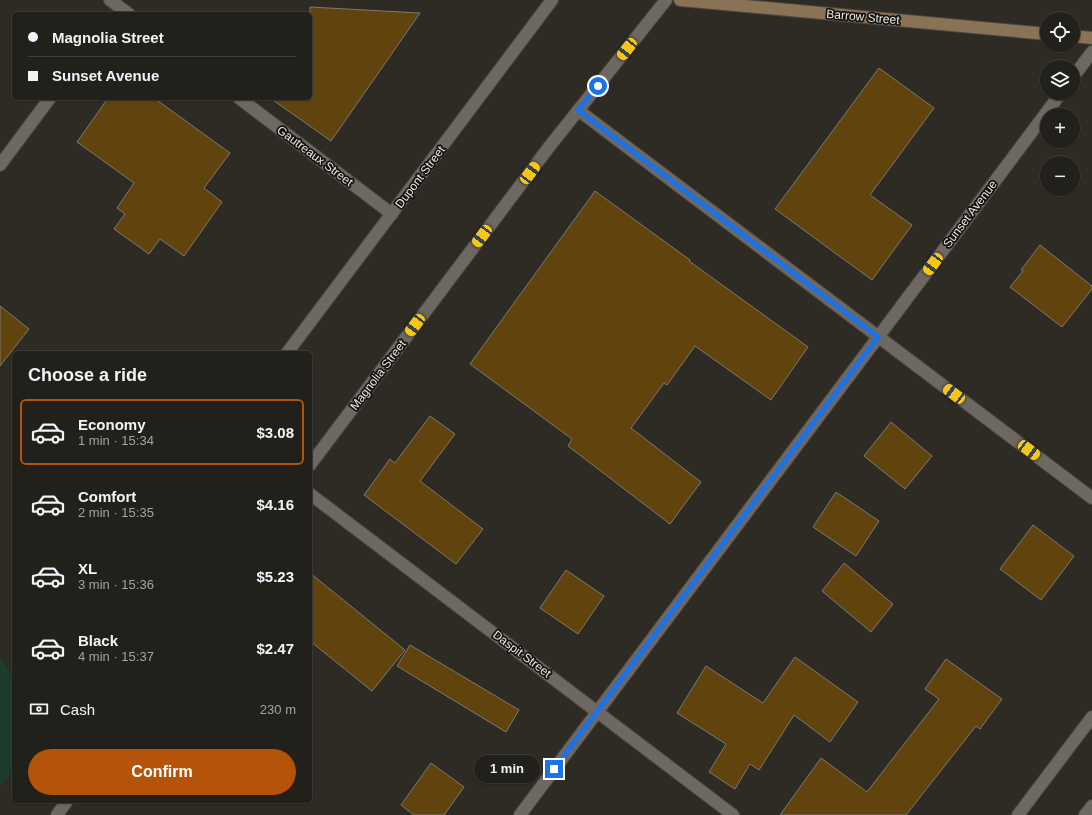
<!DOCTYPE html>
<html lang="en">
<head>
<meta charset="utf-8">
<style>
	:root { --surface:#22201b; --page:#2a2824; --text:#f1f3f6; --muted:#a2a3a3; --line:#3f3e3a; --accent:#b45309 }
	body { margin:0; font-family:Helvetica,sans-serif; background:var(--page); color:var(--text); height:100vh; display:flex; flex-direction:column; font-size:15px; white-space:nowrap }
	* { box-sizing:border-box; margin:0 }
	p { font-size:13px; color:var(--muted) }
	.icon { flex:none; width:22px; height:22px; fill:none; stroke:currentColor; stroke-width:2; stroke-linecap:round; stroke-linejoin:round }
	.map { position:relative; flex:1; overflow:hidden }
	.side { position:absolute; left:12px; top:351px; width:300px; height:452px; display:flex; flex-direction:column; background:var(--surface); border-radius:6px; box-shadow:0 1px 3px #0004,0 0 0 1px var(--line) }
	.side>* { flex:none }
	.guide { position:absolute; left:12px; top:12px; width:300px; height:88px; border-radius:6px; box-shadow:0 1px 3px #0004,0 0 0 1px var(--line); display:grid; align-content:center; height:88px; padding:0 16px; background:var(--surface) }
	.controls { position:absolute; left:1040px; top:12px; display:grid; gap:8px }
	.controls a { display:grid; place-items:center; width:40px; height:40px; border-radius:50%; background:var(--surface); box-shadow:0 1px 3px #0004,0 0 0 1px var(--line); font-size:20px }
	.end { position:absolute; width:18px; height:18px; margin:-9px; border:5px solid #1a73e8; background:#fff; box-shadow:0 0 0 2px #fff }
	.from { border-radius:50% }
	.bubble { position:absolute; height:28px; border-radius:14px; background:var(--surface); box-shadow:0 1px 3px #0004,0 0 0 1px var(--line); font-size:13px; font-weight:600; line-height:28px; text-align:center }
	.car { position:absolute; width:12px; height:24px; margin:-12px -6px; border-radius:5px; box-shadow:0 0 3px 1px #0007; background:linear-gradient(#f5c518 24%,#345 0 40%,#f5c518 0 76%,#345 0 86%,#f5c518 0) }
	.guide b { display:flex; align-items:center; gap:14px; height:38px; font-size:15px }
	.guide b+b { border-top:1px solid var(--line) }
	.guide i { width:10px; height:10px; background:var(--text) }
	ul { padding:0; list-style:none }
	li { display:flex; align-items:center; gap:12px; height:66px; margin:0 8px 6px; padding:0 8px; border:2px solid transparent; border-radius:6px }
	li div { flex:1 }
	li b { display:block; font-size:15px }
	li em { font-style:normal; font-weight:600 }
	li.current { border-color:var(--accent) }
	li>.icon { width:36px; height:36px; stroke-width:1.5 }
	h2 { padding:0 16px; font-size:18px; line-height:48px }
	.pay { display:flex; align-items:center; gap:10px; height:44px; padding:0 16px; font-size:15px }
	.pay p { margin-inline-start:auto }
	.button { display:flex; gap:8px; margin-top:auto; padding:8px 16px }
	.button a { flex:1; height:46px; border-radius:24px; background:var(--accent); color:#fff; font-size:16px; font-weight:600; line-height:46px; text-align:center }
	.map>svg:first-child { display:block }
	.green { fill:#1e3c2c }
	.building { fill:#61430d; stroke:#7e7971 }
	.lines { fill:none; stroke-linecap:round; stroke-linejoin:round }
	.street-casing { stroke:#494541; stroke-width:14 }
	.secondary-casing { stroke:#494541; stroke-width:14 }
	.street { stroke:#6d6861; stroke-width:12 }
	.secondary { stroke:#897256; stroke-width:12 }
	.route { stroke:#1a73e8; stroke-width:5 }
	.labels { text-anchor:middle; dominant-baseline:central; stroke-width:3.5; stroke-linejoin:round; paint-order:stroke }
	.street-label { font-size:12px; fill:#eae8e4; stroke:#151310 }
</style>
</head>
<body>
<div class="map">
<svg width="1092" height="815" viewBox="0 0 1092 815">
	<rect width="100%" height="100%" fill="#2e2a24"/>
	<polygon class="green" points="0,657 14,678 14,769 0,787"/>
	<g class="building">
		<polygon points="310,7 420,13 331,141 270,98 310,98"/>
		<polygon points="879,68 934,108 870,195 912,225 872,280 775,209"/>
		<polygon points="108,98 154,98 230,153 204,188 222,202 184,256 160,239 149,254 114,229 125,214 117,208 134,183 77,142"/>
		<polygon points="595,191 690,260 689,261 808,347 771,400 695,346 667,385 664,383 631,428 701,482 670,524 568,446 572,439 470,364"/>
		<polygon points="1040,245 1092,286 1092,289 1062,327 1010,287 1023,271 1021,270"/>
		<polygon points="0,306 29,329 0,366"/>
		<polygon points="430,416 455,434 420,481 483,529 456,564 364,495 390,459 395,463"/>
		<polygon points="891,422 932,456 905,489 864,456"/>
		<polygon points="836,492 879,521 856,556 813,527"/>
		<polygon points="1033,525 1074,556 1041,600 1000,569"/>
		<polygon points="844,563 893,604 871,632 822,591"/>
		<polygon points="566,570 604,596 578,634 540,608"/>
		<polygon points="310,573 405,650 372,691 310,641"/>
		<polygon points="410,645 519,710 506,732 397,666"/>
		<polygon points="795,657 858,702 830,742 794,715 759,770 750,764 735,789 709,772 726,744 677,713 706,666 763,703"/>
		<polygon points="946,659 1002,699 980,729 976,726 906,815 780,815 821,758 867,792 939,699 925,689"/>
		<polygon points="431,763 464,787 444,815 414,815 401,805"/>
	</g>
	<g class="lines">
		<g class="street-casing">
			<g id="street">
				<polyline points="110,0 129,14"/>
				<polyline points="1073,77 1092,52"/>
				<polyline points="239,98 392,214"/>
				<polyline points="578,110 1092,498"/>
				<polyline points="0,165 50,98"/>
				<polyline points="287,353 552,0"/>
				<polyline points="310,465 549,147 666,0"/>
				<polyline points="310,494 733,815"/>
				<polyline points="57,815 67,801"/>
				<polyline points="520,815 1061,93"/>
				<polyline points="1018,815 1092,717"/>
				<polyline points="1085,815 1092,806"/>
			</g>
		</g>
		<g class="secondary-casing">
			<g id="secondary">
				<polyline points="680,0 1047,34"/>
				<polyline points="1073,36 1092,38"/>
			</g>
		</g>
		<use href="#street" class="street"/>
		<use href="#secondary" class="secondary"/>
	</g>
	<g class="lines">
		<polyline class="route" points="554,769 878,337 578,110 598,86"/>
	</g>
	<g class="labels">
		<g class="street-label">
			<text transform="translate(863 17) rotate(5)">Barrow Street</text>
			<text transform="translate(315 156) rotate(37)">Gautreaux Street</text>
			<text transform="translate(420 177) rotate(-53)">Dupont Street</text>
			<text transform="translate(970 214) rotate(-53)">Sunset Avenue</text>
			<text transform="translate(378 375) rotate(-53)">Magnolia Street</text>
			<text transform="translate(522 654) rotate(37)">Daspit Street</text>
		</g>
	</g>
</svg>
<div class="controls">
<a><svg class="icon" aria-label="locate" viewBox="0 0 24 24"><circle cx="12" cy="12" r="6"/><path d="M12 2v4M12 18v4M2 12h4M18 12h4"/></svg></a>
<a><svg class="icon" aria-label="layers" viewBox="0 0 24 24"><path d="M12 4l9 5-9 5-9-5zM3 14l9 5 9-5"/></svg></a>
<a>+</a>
<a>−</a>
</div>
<i class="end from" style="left:598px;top:86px"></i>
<i class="end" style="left:554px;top:769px"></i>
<div class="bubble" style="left:474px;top:755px;width:66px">1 min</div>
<i class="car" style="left:627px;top:49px;rotate:218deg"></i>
<i class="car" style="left:530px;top:173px;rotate:37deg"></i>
<i class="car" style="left:482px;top:236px;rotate:217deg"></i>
<i class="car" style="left:933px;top:264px;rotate:217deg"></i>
<i class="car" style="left:415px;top:325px;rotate:217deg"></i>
<i class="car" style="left:954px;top:394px;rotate:307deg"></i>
<i class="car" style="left:1029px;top:450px;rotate:127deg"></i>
<div class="guide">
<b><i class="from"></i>Magnolia Street</b>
<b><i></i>Sunset Avenue</b>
</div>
<section class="side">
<h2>Choose a ride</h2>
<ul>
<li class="current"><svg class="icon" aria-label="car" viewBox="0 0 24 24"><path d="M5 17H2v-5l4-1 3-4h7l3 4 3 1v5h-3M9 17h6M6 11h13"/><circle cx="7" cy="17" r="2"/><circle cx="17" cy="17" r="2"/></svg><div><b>Economy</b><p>1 min · 15:34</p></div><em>$3.08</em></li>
<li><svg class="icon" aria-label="car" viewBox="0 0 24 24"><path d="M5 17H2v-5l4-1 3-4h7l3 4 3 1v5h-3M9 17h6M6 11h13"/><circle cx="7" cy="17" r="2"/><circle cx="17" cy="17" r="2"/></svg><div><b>Comfort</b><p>2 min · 15:35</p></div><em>$4.16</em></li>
<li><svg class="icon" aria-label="car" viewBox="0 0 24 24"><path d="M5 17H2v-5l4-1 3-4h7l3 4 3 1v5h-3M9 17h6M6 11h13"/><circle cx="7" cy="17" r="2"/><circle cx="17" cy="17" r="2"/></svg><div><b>XL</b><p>3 min · 15:36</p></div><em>$5.23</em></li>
<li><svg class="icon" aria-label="car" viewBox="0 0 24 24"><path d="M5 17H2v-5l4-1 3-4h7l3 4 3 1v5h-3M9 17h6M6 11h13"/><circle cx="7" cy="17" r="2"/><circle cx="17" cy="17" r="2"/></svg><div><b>Black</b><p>4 min · 15:37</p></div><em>$2.47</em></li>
</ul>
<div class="pay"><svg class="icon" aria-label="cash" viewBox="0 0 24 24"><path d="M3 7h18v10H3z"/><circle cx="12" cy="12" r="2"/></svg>Cash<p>230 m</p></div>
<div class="button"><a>Confirm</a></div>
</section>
</div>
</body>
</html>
